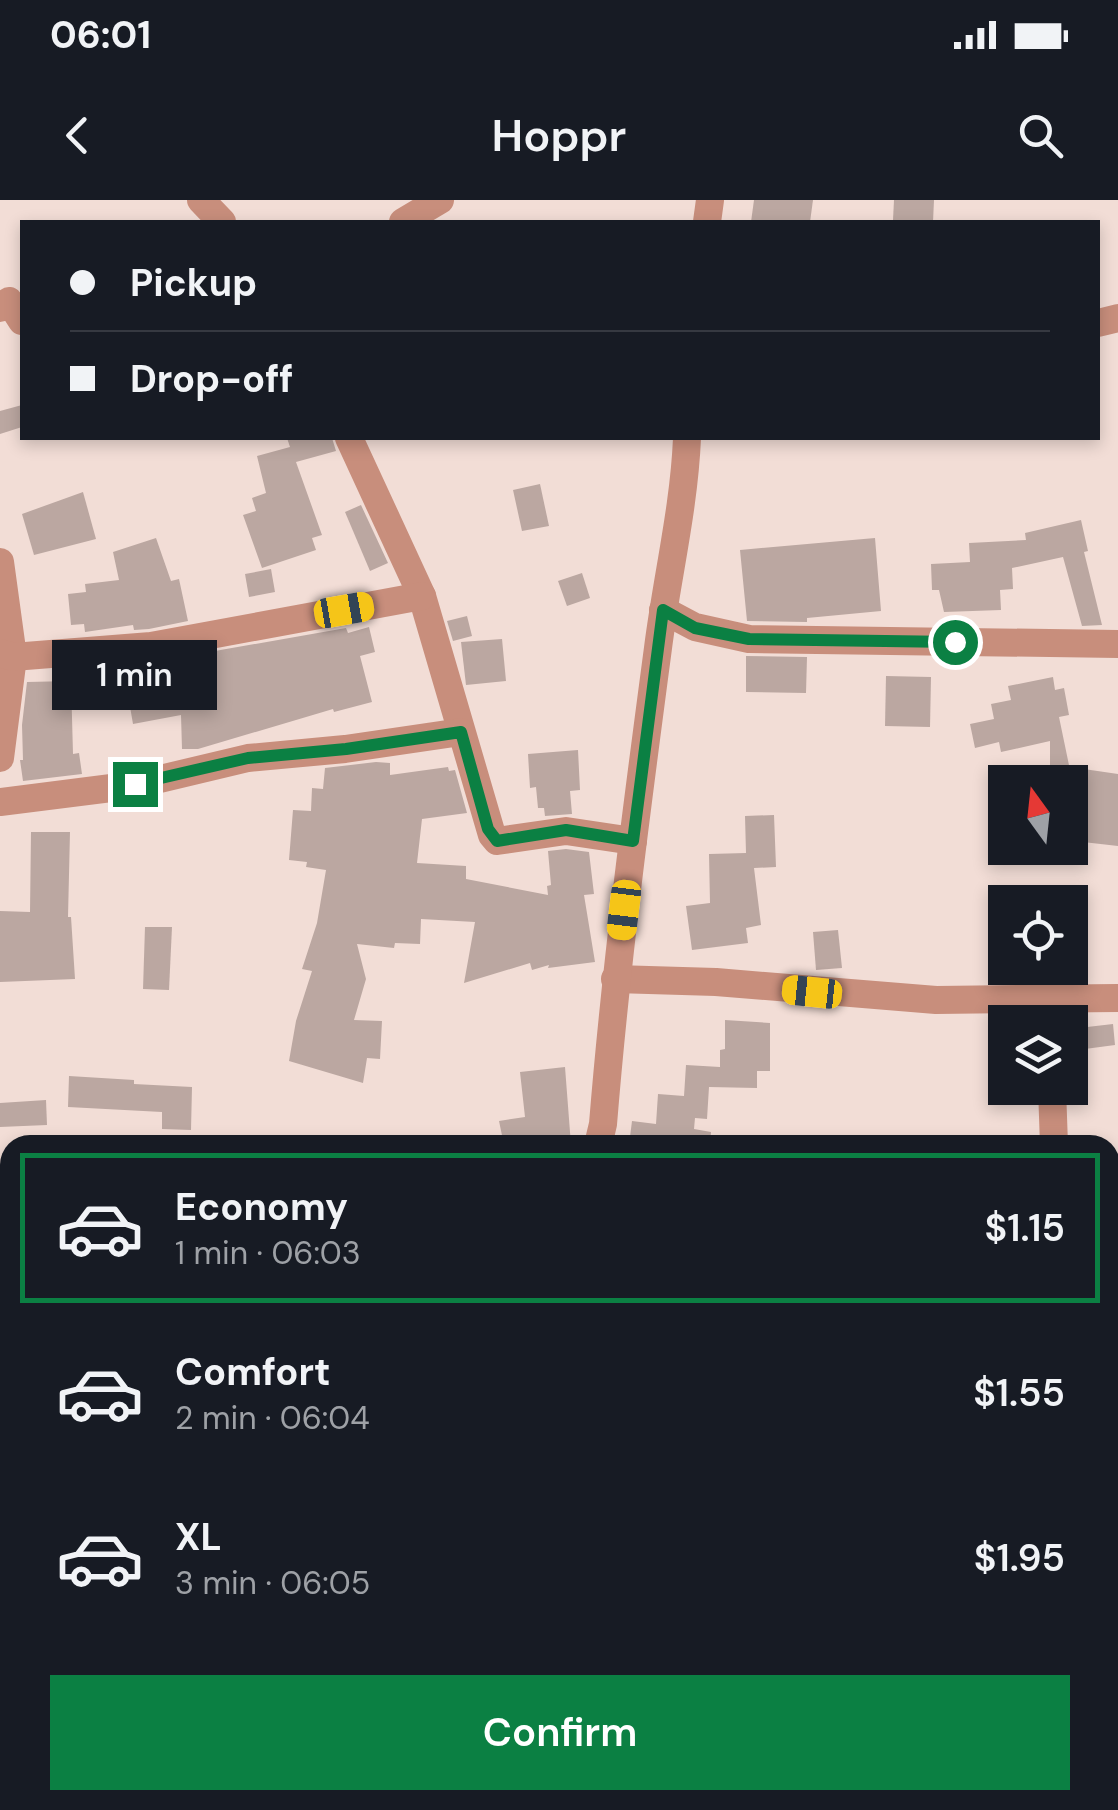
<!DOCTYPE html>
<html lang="en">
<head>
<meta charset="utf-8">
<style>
	:root { --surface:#171b24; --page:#242831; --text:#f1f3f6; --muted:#9ea1a6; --line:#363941; --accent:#0b8043 }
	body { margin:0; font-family:"DM Sans",sans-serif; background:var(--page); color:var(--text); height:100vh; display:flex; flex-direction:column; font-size:38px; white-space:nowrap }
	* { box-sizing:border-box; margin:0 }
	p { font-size:32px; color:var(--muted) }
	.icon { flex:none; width:55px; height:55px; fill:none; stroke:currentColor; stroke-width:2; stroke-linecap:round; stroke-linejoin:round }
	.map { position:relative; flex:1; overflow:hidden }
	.panel { position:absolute; left:0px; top:935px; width:1120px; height:675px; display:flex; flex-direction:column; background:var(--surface); border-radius:30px 30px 0 0; box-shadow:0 5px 15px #0003 }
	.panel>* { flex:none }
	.top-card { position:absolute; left:20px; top:20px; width:1080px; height:220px; border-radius:0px; box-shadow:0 5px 15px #0003; display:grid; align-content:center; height:220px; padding:0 50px; background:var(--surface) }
	.needle { width:65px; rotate:345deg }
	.tools { position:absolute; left:988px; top:565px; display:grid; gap:20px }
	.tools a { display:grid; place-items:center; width:100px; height:100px; border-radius:0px; background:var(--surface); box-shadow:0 5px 15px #0003; font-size:50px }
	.end { position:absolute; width:45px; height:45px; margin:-22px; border:12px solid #0b8043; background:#fff; box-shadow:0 0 0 5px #fff }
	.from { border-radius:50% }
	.bubble { position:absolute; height:70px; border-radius:0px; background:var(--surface); box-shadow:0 5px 15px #0003; font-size:32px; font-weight:600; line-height:70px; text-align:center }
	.car { position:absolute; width:30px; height:60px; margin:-30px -15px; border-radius:12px; box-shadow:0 0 8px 2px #0007; background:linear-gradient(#f5c518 24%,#345 0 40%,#f5c518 0 76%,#345 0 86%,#f5c518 0) }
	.top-card b { display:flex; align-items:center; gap:35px; height:95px; font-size:38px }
	.top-card b+b { border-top:2px solid var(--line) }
	.top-card i { width:25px; height:25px; background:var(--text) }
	ul { padding:18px 0 0; list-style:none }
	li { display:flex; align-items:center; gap:30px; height:150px; margin:0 20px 15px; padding:0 30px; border:5px solid transparent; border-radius:0px }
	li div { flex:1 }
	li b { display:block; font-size:38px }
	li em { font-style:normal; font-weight:600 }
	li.on { border-color:var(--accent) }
	li>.icon { width:90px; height:90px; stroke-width:1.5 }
	.action { display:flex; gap:20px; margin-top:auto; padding:20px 50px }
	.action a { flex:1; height:115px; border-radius:0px; background:var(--accent); color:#fff; font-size:40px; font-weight:600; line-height:115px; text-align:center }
	.status { display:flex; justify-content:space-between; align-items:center; height:70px; padding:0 50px; background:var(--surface); direction:ltr }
	.status svg { height:28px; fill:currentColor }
	header { display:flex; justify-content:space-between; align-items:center; height:130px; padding:0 50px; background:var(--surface); font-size:45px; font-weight:600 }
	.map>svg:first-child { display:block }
	.building { fill:#bba7a1 }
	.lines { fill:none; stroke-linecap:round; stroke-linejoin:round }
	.path { stroke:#8e7f7b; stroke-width:5; stroke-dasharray:8 8; stroke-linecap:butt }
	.minor { stroke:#c88e7c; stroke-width:28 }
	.route { stroke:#0b8043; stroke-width:12 }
</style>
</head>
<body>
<div class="status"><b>06:01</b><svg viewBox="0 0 49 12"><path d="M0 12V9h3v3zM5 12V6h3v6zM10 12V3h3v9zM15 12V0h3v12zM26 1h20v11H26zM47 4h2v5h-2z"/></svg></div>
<header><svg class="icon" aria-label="back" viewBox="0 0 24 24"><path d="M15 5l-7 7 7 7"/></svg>Hoppr<svg class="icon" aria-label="search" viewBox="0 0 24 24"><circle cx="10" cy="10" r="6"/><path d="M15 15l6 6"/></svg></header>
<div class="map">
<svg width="1118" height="1610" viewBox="0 0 1118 1610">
	<rect width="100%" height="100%" fill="#f2ddd6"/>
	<g class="building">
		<polygon points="754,0 813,0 810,22 751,22"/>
		<polygon points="894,0 934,0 933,22 893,20"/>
		<polygon points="22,205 22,227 0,234 0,211"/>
		<polygon points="287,238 332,238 336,251 296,262 322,335 312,338 316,350 262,368 243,315 256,311 252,298 266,293 257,256 290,247"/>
		<polygon points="540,284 549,326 522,331 513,290"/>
		<polygon points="83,292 96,339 34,355 22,314"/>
		<polygon points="361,305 388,363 370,371 345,312"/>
		<polygon points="1081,320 1088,351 1084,352 1102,425 1082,426 1063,357 1012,368 1013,389 1000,390 1001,410 944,412 939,390 932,390 931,364 970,362 969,343 1026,340 1025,333"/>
		<polygon points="156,338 171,381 179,379 188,421 149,429 134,430 133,425 85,432 84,424 71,425 68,394 86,392 85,384 119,380 113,352"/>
		<polygon points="875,338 881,411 807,418 807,422 747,421 740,350"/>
		<polygon points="271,369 275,392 249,397 245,374"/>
		<polygon points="582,373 590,398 567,406 558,381"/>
		<polygon points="467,416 472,436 453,441 447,421"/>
		<polygon points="369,427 375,452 360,456 372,502 334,512 333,509 198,549 182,549 181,515 133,524 124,472 142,469 141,464 346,428 348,433"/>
		<polygon points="502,439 506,481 466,485 461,442"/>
		<polygon points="746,456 807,457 806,493 746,492"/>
		<polygon points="886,476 931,477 930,527 885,526"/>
		<polygon points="1053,477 1055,490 1064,488 1069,515 1059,517 1070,570 1070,567 1118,574 1118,646 1083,642 1088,604 1070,603 1070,582 1050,582 1050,541 1001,552 999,542 975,548 970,524 994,519 991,504 1011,500 1008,486"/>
		<polygon points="71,481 73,554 79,553 82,574 23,581 20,560 23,560 22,525 27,482"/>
		<polygon points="578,550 580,590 570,591 572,614 545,616 544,608 538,608 536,587 530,588 528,554"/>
		<polygon points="376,562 390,563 390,575 448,567 449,571 455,570 467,613 422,619 417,663 466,666 466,679 548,695 547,686 551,685 548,651 566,649 589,652 594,694 584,695 595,762 548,768 549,765 532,770 530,763 464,783 475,722 421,719 420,744 395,743 394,748 357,744 366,779 354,820 382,821 380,859 367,858 363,883 289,861 296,821 312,771 302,769 317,723 326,670 306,667 307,662 289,660 293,610 311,611 312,588 323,589 325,568"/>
		<polygon points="774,615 776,667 754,668 761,725 746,728 748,743 692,750 686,706 710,703 709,654 746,653 745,616"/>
		<polygon points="31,632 70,632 68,717 71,717 75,779 0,782 0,711 30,712"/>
		<polygon points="145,727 172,727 169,790 143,789"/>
		<polygon points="838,730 842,768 816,770 813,732"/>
		<polygon points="725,820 770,823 770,871 757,871 757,888 709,887 707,919 695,918 694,929 711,932 710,945 629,945 632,921 656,924 658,894 684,896 686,865 720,867 720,850 725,849"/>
		<polygon points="1113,824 1115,845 1070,851 1070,829"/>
		<polygon points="565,867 571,945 504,945 499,921 525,917 520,872"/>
		<polygon points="69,876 134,880 134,884 192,887 191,930 162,929 162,912 68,907"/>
		<polygon points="46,900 47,925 0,927 0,903"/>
	</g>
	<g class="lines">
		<g class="path">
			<path d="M0,1024c12,53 0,107 10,160"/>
			<polyline points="0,1374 10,1373"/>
		</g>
		<g class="minor">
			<polyline points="201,0 222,22"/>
			<polyline points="403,22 440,0"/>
			<polyline points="707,22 710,0"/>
			<polyline points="0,108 9,101 22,121"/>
			<polyline points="1098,123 1118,118"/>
			<polyline points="349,238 422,396 492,635 497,641 566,631 633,641"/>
			<polyline points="0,362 13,457 0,558"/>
			<polyline points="663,410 695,427 749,439 1118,444"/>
			<polyline points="0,453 13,457 151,446 422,396"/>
			<polyline points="0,602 135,585 248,558 345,549 461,532"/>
			<polyline points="615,779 716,782 936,800 1118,798"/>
			<polyline points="1052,888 1054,945"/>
			<path d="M598,945l5,-21c13,-160 34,-318 55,-476 9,-71 26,-139 29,-210"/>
			<polyline points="0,988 10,987"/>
			<polyline points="1110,1239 1118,1240"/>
			<polyline points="513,1610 516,1600"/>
			<polyline points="1097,1610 1098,1600"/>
		</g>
	</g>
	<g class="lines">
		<polyline class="route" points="135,584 248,558 346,549 461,532 488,629 497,641 566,630 633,641 663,410 695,428 749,439 955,442"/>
	</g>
</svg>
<div class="tools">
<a><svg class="needle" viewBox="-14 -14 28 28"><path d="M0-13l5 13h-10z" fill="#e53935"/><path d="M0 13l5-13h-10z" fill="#9ea1a6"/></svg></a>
<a><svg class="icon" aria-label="locate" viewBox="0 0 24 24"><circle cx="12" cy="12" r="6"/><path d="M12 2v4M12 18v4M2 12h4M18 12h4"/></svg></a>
<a><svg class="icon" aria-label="layers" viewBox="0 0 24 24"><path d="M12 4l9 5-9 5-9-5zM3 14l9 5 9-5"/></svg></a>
</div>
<i class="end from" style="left:955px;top:442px"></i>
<i class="end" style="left:135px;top:584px"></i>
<div class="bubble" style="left:52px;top:440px;width:165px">1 min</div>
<i class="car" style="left:344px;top:410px;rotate:80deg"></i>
<i class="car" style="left:624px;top:710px;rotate:187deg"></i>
<i class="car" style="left:812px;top:792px;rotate:276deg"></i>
<div class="top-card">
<b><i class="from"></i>Pickup</b>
<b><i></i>Drop-off</b>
</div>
<section class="panel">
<ul>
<li class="on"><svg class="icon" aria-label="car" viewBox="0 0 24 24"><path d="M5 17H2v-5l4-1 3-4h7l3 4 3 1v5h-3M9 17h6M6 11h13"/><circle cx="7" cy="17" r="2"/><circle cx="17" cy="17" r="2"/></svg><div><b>Economy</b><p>1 min · 06:03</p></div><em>$1.15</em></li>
<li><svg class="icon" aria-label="car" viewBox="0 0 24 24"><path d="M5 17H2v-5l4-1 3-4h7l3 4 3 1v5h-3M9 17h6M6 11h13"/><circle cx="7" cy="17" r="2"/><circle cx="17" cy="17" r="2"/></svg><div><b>Comfort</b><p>2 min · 06:04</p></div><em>$1.55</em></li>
<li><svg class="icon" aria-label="car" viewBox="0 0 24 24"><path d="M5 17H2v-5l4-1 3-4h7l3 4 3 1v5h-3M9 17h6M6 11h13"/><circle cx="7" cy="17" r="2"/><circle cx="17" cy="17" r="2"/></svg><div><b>XL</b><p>3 min · 06:05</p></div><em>$1.95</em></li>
</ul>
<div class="action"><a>Confirm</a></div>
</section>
</div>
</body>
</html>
